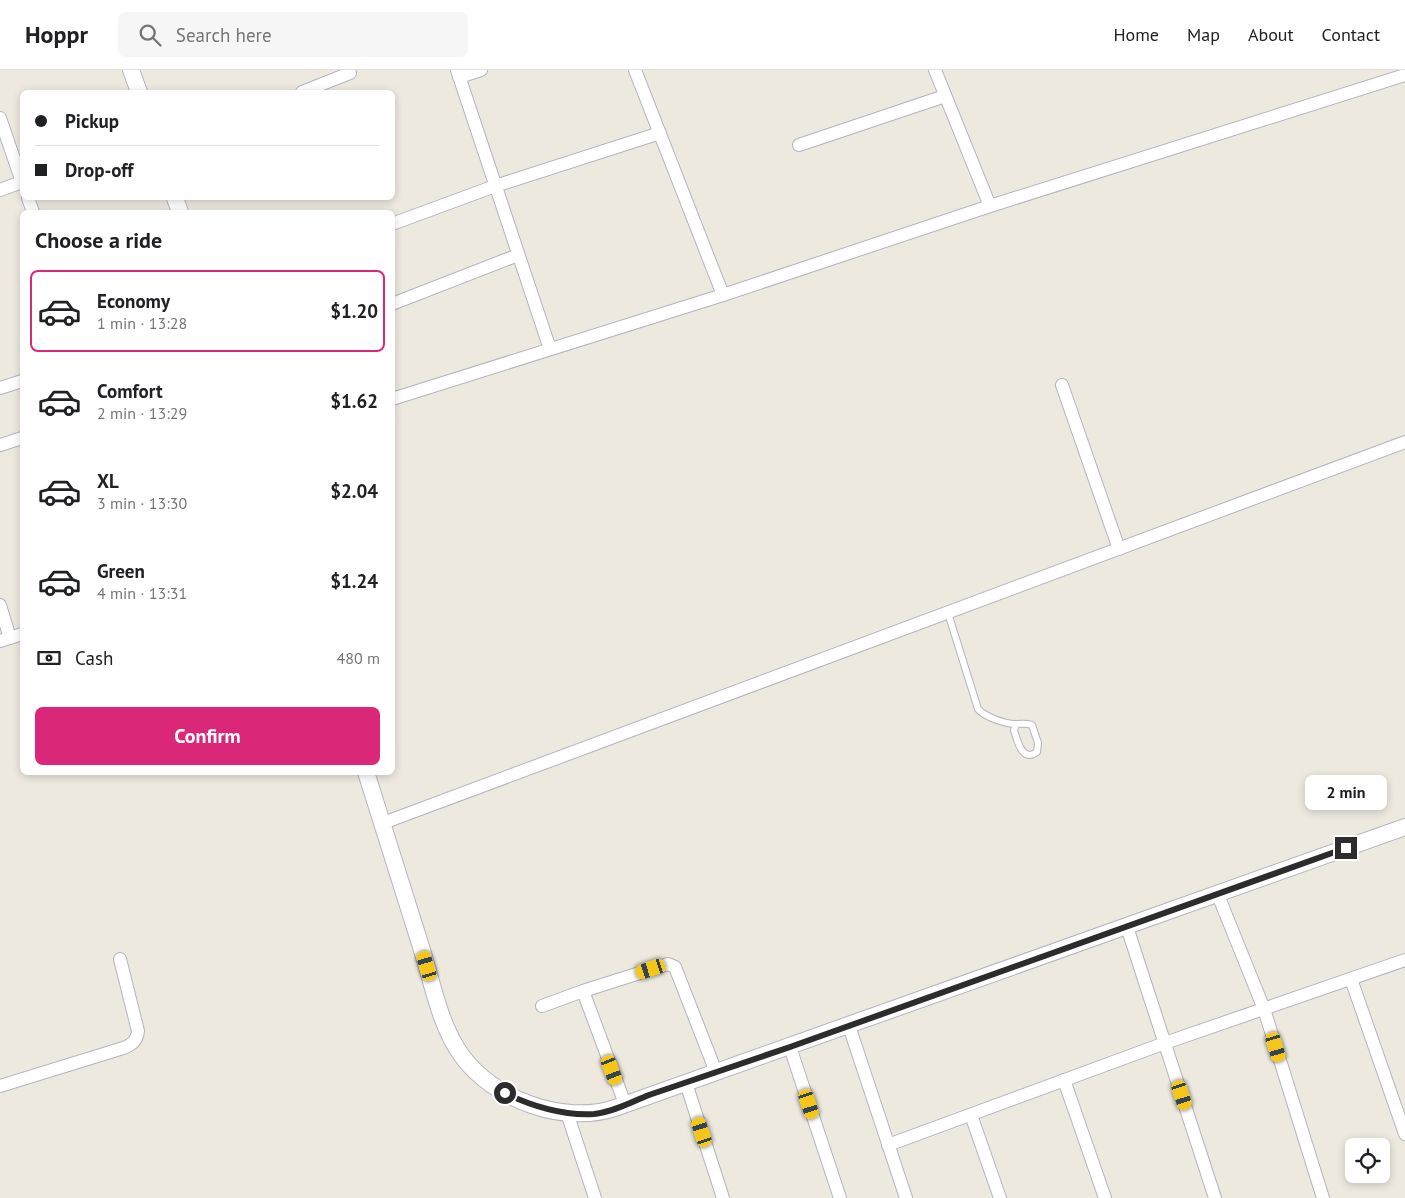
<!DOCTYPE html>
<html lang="en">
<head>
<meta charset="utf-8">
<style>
	:root { --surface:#fff; --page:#f6f6f6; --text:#202124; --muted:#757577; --line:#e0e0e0; --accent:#db2777 }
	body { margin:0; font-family:"PT Sans",sans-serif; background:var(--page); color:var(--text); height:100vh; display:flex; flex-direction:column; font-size:19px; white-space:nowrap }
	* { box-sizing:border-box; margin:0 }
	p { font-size:16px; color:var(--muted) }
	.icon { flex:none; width:28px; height:28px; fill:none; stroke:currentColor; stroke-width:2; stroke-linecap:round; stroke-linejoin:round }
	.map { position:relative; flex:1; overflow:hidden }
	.drawer { position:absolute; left:20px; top:140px; width:375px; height:565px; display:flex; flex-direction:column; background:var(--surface); border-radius:8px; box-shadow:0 2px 8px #0003 }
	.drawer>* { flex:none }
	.top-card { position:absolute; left:20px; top:20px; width:375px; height:110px; border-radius:8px; box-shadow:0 2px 8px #0003; display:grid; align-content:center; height:110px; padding:0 15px; background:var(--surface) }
	.tools { position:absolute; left:1345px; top:1068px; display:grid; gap:10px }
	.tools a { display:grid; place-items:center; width:45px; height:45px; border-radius:8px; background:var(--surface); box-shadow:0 2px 8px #0003; font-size:25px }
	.end { position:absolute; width:22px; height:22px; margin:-11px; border:6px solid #2c2c2c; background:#fff; box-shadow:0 0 0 2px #fff }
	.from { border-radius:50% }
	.bubble { position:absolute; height:35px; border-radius:8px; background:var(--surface); box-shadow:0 2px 8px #0003; font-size:16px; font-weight:600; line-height:35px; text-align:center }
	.car { position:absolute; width:15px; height:30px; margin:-15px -8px; border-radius:6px; box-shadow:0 0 4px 1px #0007; background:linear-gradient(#f5c518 24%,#345 0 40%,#f5c518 0 76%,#345 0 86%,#f5c518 0) }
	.top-card b { display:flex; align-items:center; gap:18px; height:48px; font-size:19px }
	.top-card b+b { border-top:1px solid var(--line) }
	.top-card i { width:12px; height:12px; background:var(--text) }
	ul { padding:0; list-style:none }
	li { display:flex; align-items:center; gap:15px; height:82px; margin:0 10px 8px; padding:0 5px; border:2px solid transparent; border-radius:8px }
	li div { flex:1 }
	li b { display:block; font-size:19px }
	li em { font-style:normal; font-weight:600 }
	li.on { border-color:var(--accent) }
	li>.icon { width:45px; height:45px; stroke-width:1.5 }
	h2 { padding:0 15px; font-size:22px; line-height:60px }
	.pay { display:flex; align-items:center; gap:12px; height:55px; padding:0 15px; font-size:19px }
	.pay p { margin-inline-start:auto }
	.action { display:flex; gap:10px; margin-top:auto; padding:10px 15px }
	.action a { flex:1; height:58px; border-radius:8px; background:var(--accent); color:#fff; font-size:20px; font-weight:600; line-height:58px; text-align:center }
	header { display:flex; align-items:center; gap:30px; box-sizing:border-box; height:70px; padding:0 25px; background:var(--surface); border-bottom:1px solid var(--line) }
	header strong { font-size:24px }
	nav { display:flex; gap:28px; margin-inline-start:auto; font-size:18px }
	.search { width:350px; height:45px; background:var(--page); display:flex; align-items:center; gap:12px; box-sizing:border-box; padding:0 18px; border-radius:8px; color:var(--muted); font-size:19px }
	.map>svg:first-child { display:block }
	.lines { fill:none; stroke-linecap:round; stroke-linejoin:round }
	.lane-casing { stroke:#b3b4bf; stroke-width:8 }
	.street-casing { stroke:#b3b4bf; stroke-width:14 }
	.secondary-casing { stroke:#b3b4bf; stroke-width:18 }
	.lane { stroke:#fff; stroke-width:6 }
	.street { stroke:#fff; stroke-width:12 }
	.secondary { stroke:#fff; stroke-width:16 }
	.route { stroke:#2c2c2c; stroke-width:6 }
</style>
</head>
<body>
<header>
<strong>Hoppr</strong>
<div class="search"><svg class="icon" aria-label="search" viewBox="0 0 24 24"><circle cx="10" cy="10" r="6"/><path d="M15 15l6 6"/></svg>Search here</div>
<nav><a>Home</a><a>Map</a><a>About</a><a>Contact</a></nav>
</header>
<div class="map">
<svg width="1405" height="1128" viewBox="0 0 1405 1128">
	<rect width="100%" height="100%" fill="#ede9df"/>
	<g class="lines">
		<g class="lane-casing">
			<path id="lane" d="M948,543l30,96c7,8 27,15 38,15 7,0 9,-1 16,1l6,18 -1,9c-15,11 -20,-12 -23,-22l2,-6"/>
		</g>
		<g class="street-casing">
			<g id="street">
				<polyline points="457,0 550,279"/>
				<polyline points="635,0 723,225"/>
				<polyline points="935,0 990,136"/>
				<polyline points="459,7 481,0"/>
				<polyline points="302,22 350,3"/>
				<polyline points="0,48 22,112"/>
				<polyline points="799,75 945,26"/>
				<polyline points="0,120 22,112"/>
				<polyline points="28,128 33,142"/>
				<polyline points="392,154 495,116 660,63"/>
				<polyline points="392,234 518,185"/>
				<polyline points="1062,315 1119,479"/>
				<polyline points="0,318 22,311"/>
				<polyline points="392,329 723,225 990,136 1405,5"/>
				<polyline points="0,375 22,368"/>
				<polyline points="0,535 10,568"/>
				<polyline points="0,571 22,564"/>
				<polyline points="383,753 1405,372"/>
				<polyline points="1218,825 1264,939 1323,1128"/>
				<polyline points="1127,857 1215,1128"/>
				<polyline points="1351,909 1405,1064"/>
				<polyline points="542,936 583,921"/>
				<polyline points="849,956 906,1128"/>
				<polyline points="790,977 840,1128"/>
				<polyline points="1064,1010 1105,1128"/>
				<polyline points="686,1013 723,1128"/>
				<path d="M0,1016l120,-37c10,-3 17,-7 18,-18l-18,-72"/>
				<polyline points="625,1034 583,921 668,894 675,897 716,1002"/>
				<polyline points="567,1043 595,1128"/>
				<polyline points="971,1045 1000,1128"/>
				<polyline points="888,1075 1165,973 1405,890"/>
			</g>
		</g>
		<g class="secondary-casing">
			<g id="secondary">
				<polyline points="131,0 139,22"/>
				<polyline points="175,128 180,142"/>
				<path d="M366,702c19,60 38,119 56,178 11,35 18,76 40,106 32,44 102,69 153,52l790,-281"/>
			</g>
		</g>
		<use href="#lane" class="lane"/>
		<use href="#street" class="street"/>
		<use href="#secondary" class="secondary"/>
	</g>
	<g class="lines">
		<path class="route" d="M505,1023c26,13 59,23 89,21 19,-2 37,-12 55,-19 47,-16 94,-32 141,-48l556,-199"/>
	</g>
</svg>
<div class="tools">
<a><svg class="icon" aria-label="locate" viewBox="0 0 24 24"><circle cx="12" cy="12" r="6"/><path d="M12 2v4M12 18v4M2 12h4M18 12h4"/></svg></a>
</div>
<i class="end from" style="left:505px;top:1023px"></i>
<i class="end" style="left:1346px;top:778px"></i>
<div class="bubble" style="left:1305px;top:705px;width:82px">2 min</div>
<i class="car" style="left:427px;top:896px;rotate:343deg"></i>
<i class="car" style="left:651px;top:899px;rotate:252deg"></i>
<i class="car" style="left:1276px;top:977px;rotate:163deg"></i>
<i class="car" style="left:612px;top:1000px;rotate:159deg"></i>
<i class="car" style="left:1182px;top:1025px;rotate:162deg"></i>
<i class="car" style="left:809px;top:1034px;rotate:162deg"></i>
<i class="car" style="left:702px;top:1062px;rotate:342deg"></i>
<div class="top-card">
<b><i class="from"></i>Pickup</b>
<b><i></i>Drop-off</b>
</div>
<section class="drawer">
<h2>Choose a ride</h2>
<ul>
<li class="on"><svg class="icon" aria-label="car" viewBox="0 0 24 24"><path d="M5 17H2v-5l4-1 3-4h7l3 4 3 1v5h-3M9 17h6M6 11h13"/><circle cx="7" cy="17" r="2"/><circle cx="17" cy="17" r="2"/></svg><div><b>Economy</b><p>1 min · 13:28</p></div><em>$1.20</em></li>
<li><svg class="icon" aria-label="car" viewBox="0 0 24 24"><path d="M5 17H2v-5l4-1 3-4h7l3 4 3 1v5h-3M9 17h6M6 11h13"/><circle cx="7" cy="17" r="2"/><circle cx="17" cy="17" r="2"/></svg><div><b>Comfort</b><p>2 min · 13:29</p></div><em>$1.62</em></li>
<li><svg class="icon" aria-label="car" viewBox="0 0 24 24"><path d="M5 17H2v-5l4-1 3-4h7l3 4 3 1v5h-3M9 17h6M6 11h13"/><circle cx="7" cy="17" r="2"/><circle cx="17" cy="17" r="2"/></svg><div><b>XL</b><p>3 min · 13:30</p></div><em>$2.04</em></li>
<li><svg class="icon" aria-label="car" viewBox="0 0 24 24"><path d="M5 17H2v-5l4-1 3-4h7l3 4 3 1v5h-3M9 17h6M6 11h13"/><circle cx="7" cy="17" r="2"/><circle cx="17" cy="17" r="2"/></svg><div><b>Green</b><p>4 min · 13:31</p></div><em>$1.24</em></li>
</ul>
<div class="pay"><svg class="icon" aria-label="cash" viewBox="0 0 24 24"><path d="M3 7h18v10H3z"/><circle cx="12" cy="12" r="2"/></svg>Cash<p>480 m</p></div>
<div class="action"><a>Confirm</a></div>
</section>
</div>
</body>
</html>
